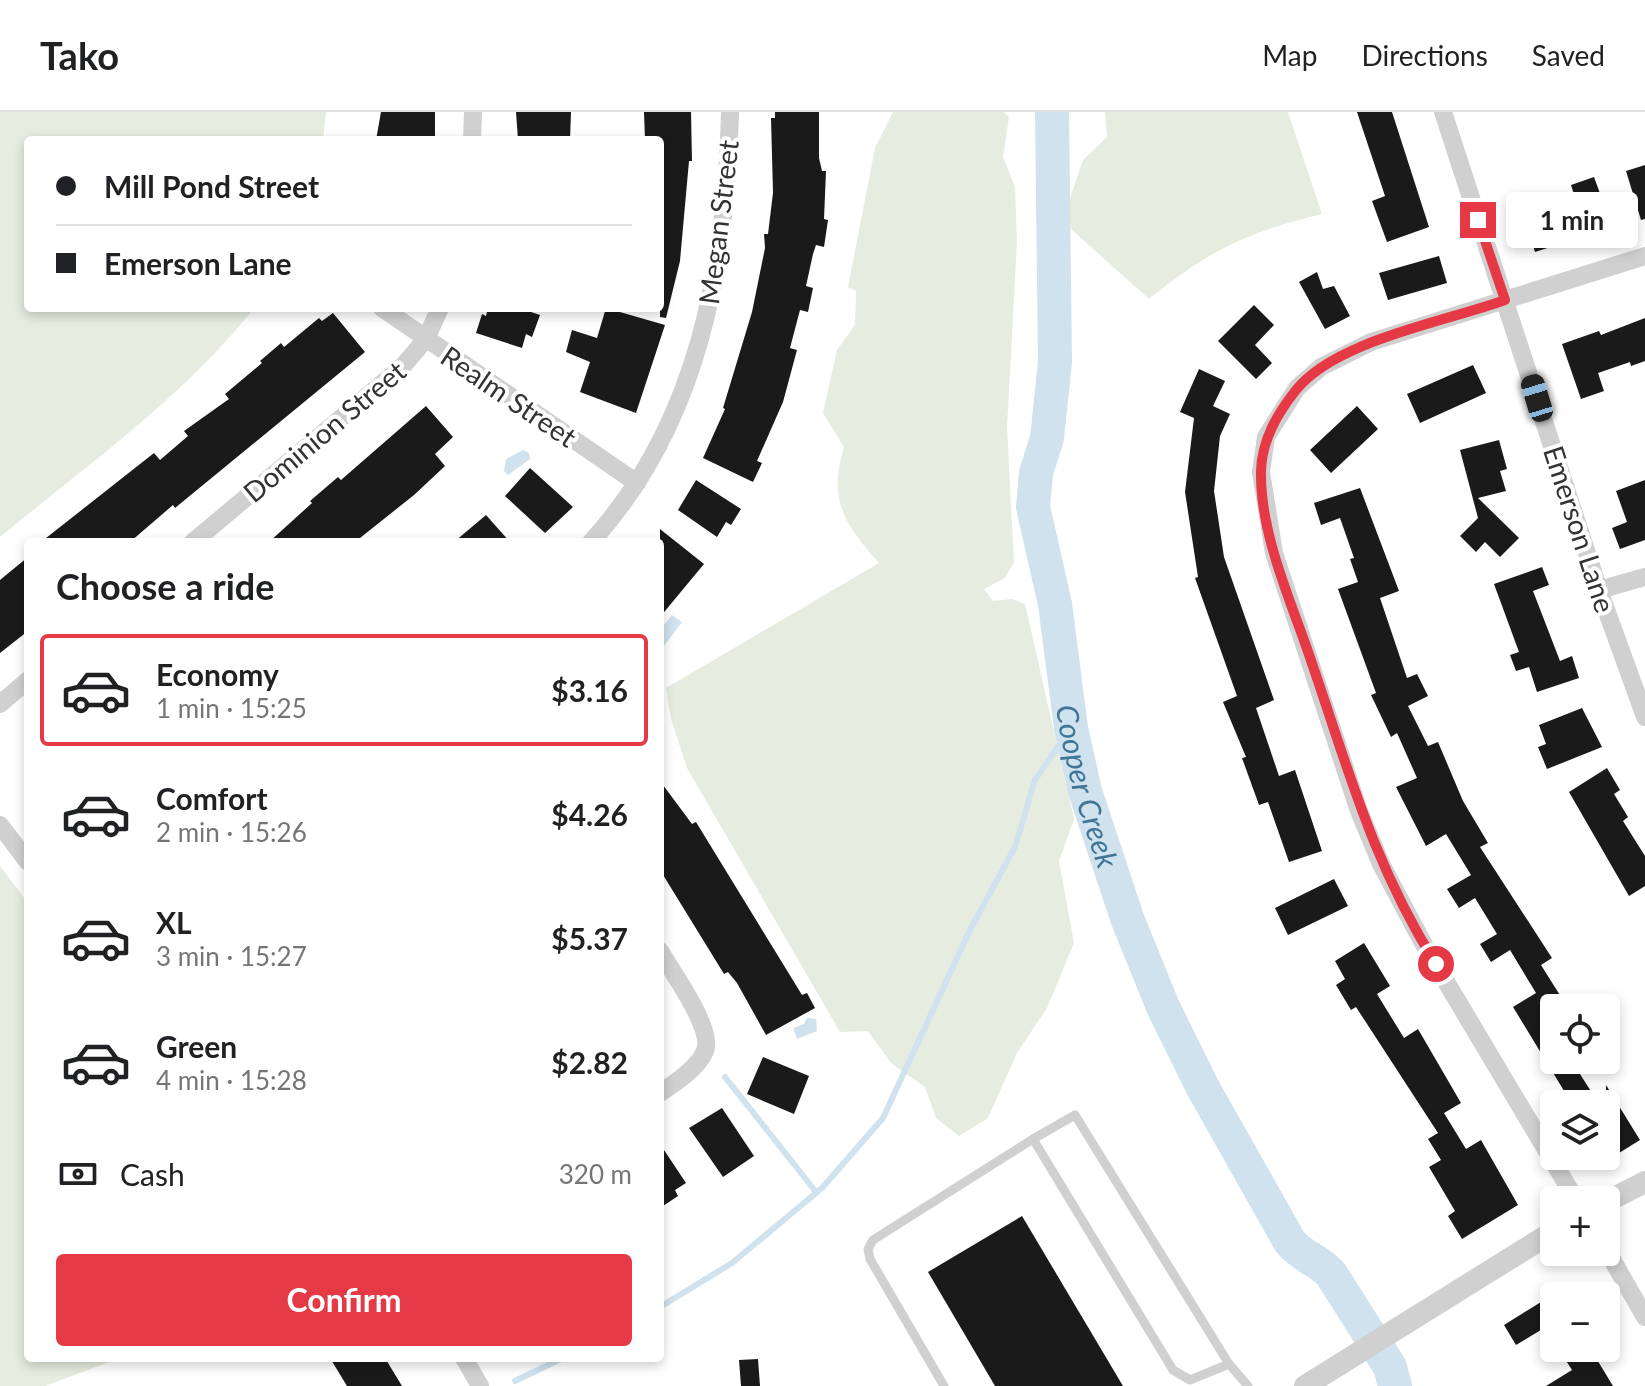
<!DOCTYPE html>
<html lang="en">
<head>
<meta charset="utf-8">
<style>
	:root { --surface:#fff; --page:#f6f6f6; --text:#202124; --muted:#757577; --line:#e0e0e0; --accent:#e63946 }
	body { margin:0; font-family:Lato,sans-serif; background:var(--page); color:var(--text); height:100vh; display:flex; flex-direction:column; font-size:30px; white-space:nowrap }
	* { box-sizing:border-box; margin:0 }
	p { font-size:26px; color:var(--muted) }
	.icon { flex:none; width:44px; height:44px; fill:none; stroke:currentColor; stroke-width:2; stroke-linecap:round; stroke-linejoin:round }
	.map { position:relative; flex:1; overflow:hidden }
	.details { position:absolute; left:24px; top:426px; width:640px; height:824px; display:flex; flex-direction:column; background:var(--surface); border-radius:8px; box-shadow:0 4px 12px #0003 }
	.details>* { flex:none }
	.banner { position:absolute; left:24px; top:24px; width:640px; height:176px; border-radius:8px; box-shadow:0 4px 12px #0003; display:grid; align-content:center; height:176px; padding:0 32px; background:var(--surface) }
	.controls { position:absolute; left:1540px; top:882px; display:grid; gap:16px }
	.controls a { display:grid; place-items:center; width:80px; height:80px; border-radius:8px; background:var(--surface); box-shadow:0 4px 12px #0003; font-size:40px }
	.end { position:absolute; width:36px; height:36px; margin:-18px; border:10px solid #e63946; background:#fff; box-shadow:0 0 0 4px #fff }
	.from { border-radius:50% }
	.bubble { position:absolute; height:56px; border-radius:8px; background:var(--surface); box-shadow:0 4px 12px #0003; font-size:26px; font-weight:700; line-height:56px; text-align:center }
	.car { position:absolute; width:24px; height:48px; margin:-24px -12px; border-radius:10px; box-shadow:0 0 6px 2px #0007; background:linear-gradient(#222 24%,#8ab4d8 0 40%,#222 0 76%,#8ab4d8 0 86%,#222 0) }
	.banner b { display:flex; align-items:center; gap:28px; height:76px; font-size:30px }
	.banner b+b { border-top:2px solid var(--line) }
	.banner i { width:20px; height:20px; background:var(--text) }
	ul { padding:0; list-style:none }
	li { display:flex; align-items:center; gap:24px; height:112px; margin:0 16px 12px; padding:0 16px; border:4px solid transparent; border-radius:8px }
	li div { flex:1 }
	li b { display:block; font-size:30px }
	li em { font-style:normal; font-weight:700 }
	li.on { border-color:var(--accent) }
	li>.icon { width:72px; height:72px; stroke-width:1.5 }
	h2 { padding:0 32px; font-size:36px; line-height:96px }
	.pay { display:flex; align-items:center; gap:20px; height:88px; padding:0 32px; font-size:30px }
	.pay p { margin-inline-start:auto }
	.cta { display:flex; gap:16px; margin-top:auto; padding:16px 32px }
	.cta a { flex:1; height:92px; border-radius:8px; background:var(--accent); color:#fff; font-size:32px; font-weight:700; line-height:92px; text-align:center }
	header { display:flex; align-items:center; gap:48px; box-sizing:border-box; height:112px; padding:0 40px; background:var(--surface); border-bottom:2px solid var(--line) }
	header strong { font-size:38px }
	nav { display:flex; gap:44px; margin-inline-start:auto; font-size:28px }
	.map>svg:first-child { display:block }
	.green { fill:#e6ecdf }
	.water { fill:#cfe2ee }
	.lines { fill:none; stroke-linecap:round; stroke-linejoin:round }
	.stream { stroke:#cfe2ee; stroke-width:6 }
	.river { stroke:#cfe2ee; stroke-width:34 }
	.building { fill:#1a1a1a }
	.service { stroke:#d0d0d0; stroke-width:9 }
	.minor { stroke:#d0d0d0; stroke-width:18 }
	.tertiary { stroke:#d0d0d0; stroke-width:22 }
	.route { stroke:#e63946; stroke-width:10 }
	.labels { text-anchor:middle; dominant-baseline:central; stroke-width:8; stroke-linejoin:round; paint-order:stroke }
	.street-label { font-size:28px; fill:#333; stroke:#fff }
	.water-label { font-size:30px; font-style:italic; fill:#3f7597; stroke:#fff }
</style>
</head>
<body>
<header>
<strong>Tako</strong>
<nav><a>Map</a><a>Directions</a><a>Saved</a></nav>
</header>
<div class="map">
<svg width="1645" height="1274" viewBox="0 0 1645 1274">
	<rect width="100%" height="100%" fill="#fff"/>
	<g class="green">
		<path d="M0,0h326l-3,28h-295v168h226c-70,89 -167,157 -254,229z"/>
		<path d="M893,0h111l5,5 -6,40 12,30 2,56 -10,184 7,135 -9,16 -21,11 9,12 19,-2 13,5 49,215 -15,42 15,82 -27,65 -30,45 -29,65 -29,18 -23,-18 -11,-31 -34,-24 -23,-32 -28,1 -153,-264 -16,-49 -5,-31 213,-125c-35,-40 -51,-62 -35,-116l-21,-34 14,-63 18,-25 1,-34 -8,-4 27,-139z"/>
		<path d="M1105,0h183l34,102c-74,18 -113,36 -173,85l-78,-70 -4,-22 16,-47 24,-23z"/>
		<polygon points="0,754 28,791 28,1246 120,1246 45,1274 0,1274"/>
	</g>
	<g class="water">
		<polygon points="523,338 529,341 530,347 508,363 504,359 506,347"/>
		<polygon points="672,503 682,510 664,534 660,531 660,518"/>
		<polygon points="807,906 816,907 817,919 797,927 793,916 804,912"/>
	</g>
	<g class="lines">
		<g class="stream">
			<polyline points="725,965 816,1080"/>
			<polyline points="660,1195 732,1151 822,1076 883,1006 970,818 1015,735 1035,668 1071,616"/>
			<polyline points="515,1269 563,1246"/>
		</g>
		<path class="river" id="s1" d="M1052,0l3,250 -8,76 -11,35 -3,34 22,97 16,124 14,63 42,127 36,89 40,81 87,154c12,15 29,18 41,32l59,93 5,19"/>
	</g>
	<g class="building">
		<polygon points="381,0 435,0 435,28 376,28"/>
		<polygon points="516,0 571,0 570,28 518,28"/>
		<polygon points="644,0 691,0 692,49 689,49 680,149 666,206 660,205 660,28 645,28"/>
		<polygon points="775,0 819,0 819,46 822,59 826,59 824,107 828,108 824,135 816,133 813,142 806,174 813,176 808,200 800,198 790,236 797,238 783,290 757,349 762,351 753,370 703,346 725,297 723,296 752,200 765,136 764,122 768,122 773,81 771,6 775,6"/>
		<polygon points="1357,0 1392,0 1429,115 1387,130 1372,89 1385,84"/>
		<polygon points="1645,53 1645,107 1641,108 1626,59"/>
		<polygon points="1594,65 1609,106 1566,121 1569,129 1535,140 1524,105 1576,89 1571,73"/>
		<polygon points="1439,144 1447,171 1388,188 1379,161"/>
		<polygon points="1317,160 1323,177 1334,174 1350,204 1325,217 1299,170"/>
		<polygon points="1254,193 1274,213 1255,233 1272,251 1256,267 1218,229"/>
		<polygon points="488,196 519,196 540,203 532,225 526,222 522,236 476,221 482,202 486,204"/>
		<polygon points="606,196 665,213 636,301 580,280 590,250 566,240 572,218 597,226"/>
		<polygon points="333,201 365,240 175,396 173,393 130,430 41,430 154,341 160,348 188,324 184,319 229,287 225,282 262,251 260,249 281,231 284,235 319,206 322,209"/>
		<polygon points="1645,206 1645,249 1631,254 1630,250 1598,261 1604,279 1581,287 1562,232 1599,219 1601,223"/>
		<polygon points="1473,253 1486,281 1420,311 1407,282"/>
		<polygon points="1199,257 1225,269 1213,294 1230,302 1220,324 1214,379 1224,445 1274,588 1256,596 1279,664 1295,658 1322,739 1289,750 1268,690 1259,693 1242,646 1246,645 1223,590 1237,584 1195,466 1198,465 1185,380 1194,306 1180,300"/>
		<polygon points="426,294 453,325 435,342 445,354 414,383 355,430 269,430 312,391 310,389 338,365 341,368"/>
		<polygon points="1357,294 1378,317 1331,361 1310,338"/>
		<polygon points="1499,328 1507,357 1500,359 1506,379 1478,386 1519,426 1500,445 1485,430 1476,440 1460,424 1478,406 1460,338"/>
		<polygon points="530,356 573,395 545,421 505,384"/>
		<polygon points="696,368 741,397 731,413 726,410 717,425 678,398"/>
		<polygon points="1645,368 1645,428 1620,437 1612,416 1627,410 1616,379"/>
		<polygon points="1360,376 1399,479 1380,486 1407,566 1417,562 1428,584 1408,594 1428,634 1438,630 1463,689 1488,731 1480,735 1552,846 1541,853 1568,896 1554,896 1554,948 1602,948 1580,962 1599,992 1572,992 1513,895 1536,881 1510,838 1491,850 1480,832 1497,822 1475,786 1459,796 1447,777 1471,763 1446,722 1426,734 1396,675 1417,666 1397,621 1391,625 1371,583 1376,581 1338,477 1358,470 1350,447 1354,446 1340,406 1321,413 1314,391"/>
		<polygon points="486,403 510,430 454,430"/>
		<polygon points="660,417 704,452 660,505"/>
		<polygon points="28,445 28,519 0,541 0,468"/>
		<polygon points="1542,455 1549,473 1533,479 1560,549 1572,544 1579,566 1537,580 1529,555 1516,559 1510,543 1519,540 1494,472"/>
		<polygon points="1582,596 1602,635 1547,657 1538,635 1546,632 1539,613"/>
		<polygon points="1607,656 1620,678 1614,682 1628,705 1623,709 1645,744 1645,774 1629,784 1569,680"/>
		<polygon points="660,669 692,712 696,710 802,883 807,881 815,896 766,923 737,871 728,860 724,862 660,758"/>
		<polygon points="1334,767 1348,794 1288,823 1275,796"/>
		<polygon points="1364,831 1390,874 1377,882 1404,926 1418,917 1461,991 1444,1001 1466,1037 1481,1028 1518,1093 1462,1127 1448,1104 1455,1099 1429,1055 1441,1048 1428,1027 1438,1021 1356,895 1351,898 1336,873 1345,867 1335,849"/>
		<polygon points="763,945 809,964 794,1002 747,982"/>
		<polygon points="1606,973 1640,1028 1611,1046 1606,1037"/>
		<polygon points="722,996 754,1044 723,1065 689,1016"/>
		<polygon points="660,1032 686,1071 675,1078 678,1084 660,1096"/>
		<polygon points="1022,1104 1123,1274 995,1274 928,1160"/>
		<polygon points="1554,1182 1554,1210 1516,1233 1504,1213"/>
		<polygon points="1558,1236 1590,1236 1613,1274 1546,1274 1572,1258"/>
		<polygon points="330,1246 385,1246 402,1274 347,1274"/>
		<polygon points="758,1247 760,1274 741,1274 739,1248"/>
	</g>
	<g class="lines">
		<g class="service">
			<polyline points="1033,1027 1075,1003 1229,1252"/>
			<polyline points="944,1274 870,1147 868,1137 873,1128 1033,1027 1173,1258 1190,1268 1229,1252 1248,1274"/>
		</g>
		<g class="minor">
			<polyline points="1443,0 1599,478 1645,605"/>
			<polyline points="472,28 473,0"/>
			<polyline points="382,196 637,371"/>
			<polyline points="193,430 402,255 426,227 440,196"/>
			<path d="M591,430c108,-118 135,-276 139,-430"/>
			<polyline points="1599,478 1645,465"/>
			<polyline points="0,592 28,568"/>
			<polyline points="0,713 28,750"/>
			<path d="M660,839c12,21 54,78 45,100 -7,17 -30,32 -45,42"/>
			<polyline points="1576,1088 1423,831 1381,752 1359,699 1274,441 1261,360 1266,325 1297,276 1321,255 1371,230 1645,144"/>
			<polyline points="1606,1137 1645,1205"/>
			<polyline points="464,1246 480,1274"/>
		</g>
		<g class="tertiary">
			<polyline points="1606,1090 1645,1070"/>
			<polyline points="1305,1274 1554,1119"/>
		</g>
	</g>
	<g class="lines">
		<path class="route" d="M1436,852c-66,-105 -90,-204 -130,-318 -19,-54 -46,-116 -45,-175 1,-31 16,-57 35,-81 40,-50 149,-68 209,-90l-27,-80"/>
	</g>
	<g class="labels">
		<g class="street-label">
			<text transform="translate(718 110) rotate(-83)">Megan Street</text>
			<text transform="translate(509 284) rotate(34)">Realm Street</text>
			<text transform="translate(324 319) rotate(-40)">Dominion Street</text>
			<text transform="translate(1580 417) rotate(72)">Emerson Lane</text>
		</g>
		<g class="water-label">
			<text stroke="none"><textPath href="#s1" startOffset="682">Cooper Creek</textPath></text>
		</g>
	</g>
</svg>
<div class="controls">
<a><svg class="icon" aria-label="locate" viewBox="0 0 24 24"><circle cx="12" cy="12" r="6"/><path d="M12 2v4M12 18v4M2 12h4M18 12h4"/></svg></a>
<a><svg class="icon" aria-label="layers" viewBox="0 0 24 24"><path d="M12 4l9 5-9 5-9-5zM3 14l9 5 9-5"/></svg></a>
<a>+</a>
<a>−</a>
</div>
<i class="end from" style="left:1436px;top:852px"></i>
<i class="end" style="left:1478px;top:108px"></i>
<div class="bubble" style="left:1506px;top:80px;width:132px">1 min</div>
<i class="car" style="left:1537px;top:286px;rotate:343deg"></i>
<div class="banner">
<b><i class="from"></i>Mill Pond Street</b>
<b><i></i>Emerson Lane</b>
</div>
<section class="details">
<h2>Choose a ride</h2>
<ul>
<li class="on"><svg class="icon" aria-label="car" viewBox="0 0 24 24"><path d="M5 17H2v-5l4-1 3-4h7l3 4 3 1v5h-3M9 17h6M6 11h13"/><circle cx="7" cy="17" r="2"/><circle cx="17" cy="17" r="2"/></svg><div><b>Economy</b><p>1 min · 15:25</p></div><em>$3.16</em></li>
<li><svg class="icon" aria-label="car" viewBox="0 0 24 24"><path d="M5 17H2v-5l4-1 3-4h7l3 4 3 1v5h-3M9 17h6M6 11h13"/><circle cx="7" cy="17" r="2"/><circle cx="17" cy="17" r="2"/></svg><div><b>Comfort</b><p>2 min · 15:26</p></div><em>$4.26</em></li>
<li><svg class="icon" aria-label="car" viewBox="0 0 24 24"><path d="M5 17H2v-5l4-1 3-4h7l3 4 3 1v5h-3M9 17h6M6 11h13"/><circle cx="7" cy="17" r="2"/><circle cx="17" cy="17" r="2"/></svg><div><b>XL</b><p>3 min · 15:27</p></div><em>$5.37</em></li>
<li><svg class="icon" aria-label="car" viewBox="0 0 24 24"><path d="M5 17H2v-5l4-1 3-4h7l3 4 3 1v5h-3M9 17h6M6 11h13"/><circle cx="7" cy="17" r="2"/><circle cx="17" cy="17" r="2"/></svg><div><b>Green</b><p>4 min · 15:28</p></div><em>$2.82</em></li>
</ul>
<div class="pay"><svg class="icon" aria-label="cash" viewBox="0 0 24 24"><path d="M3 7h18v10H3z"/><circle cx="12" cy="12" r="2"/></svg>Cash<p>320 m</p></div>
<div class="cta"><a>Confirm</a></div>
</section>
</div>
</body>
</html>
